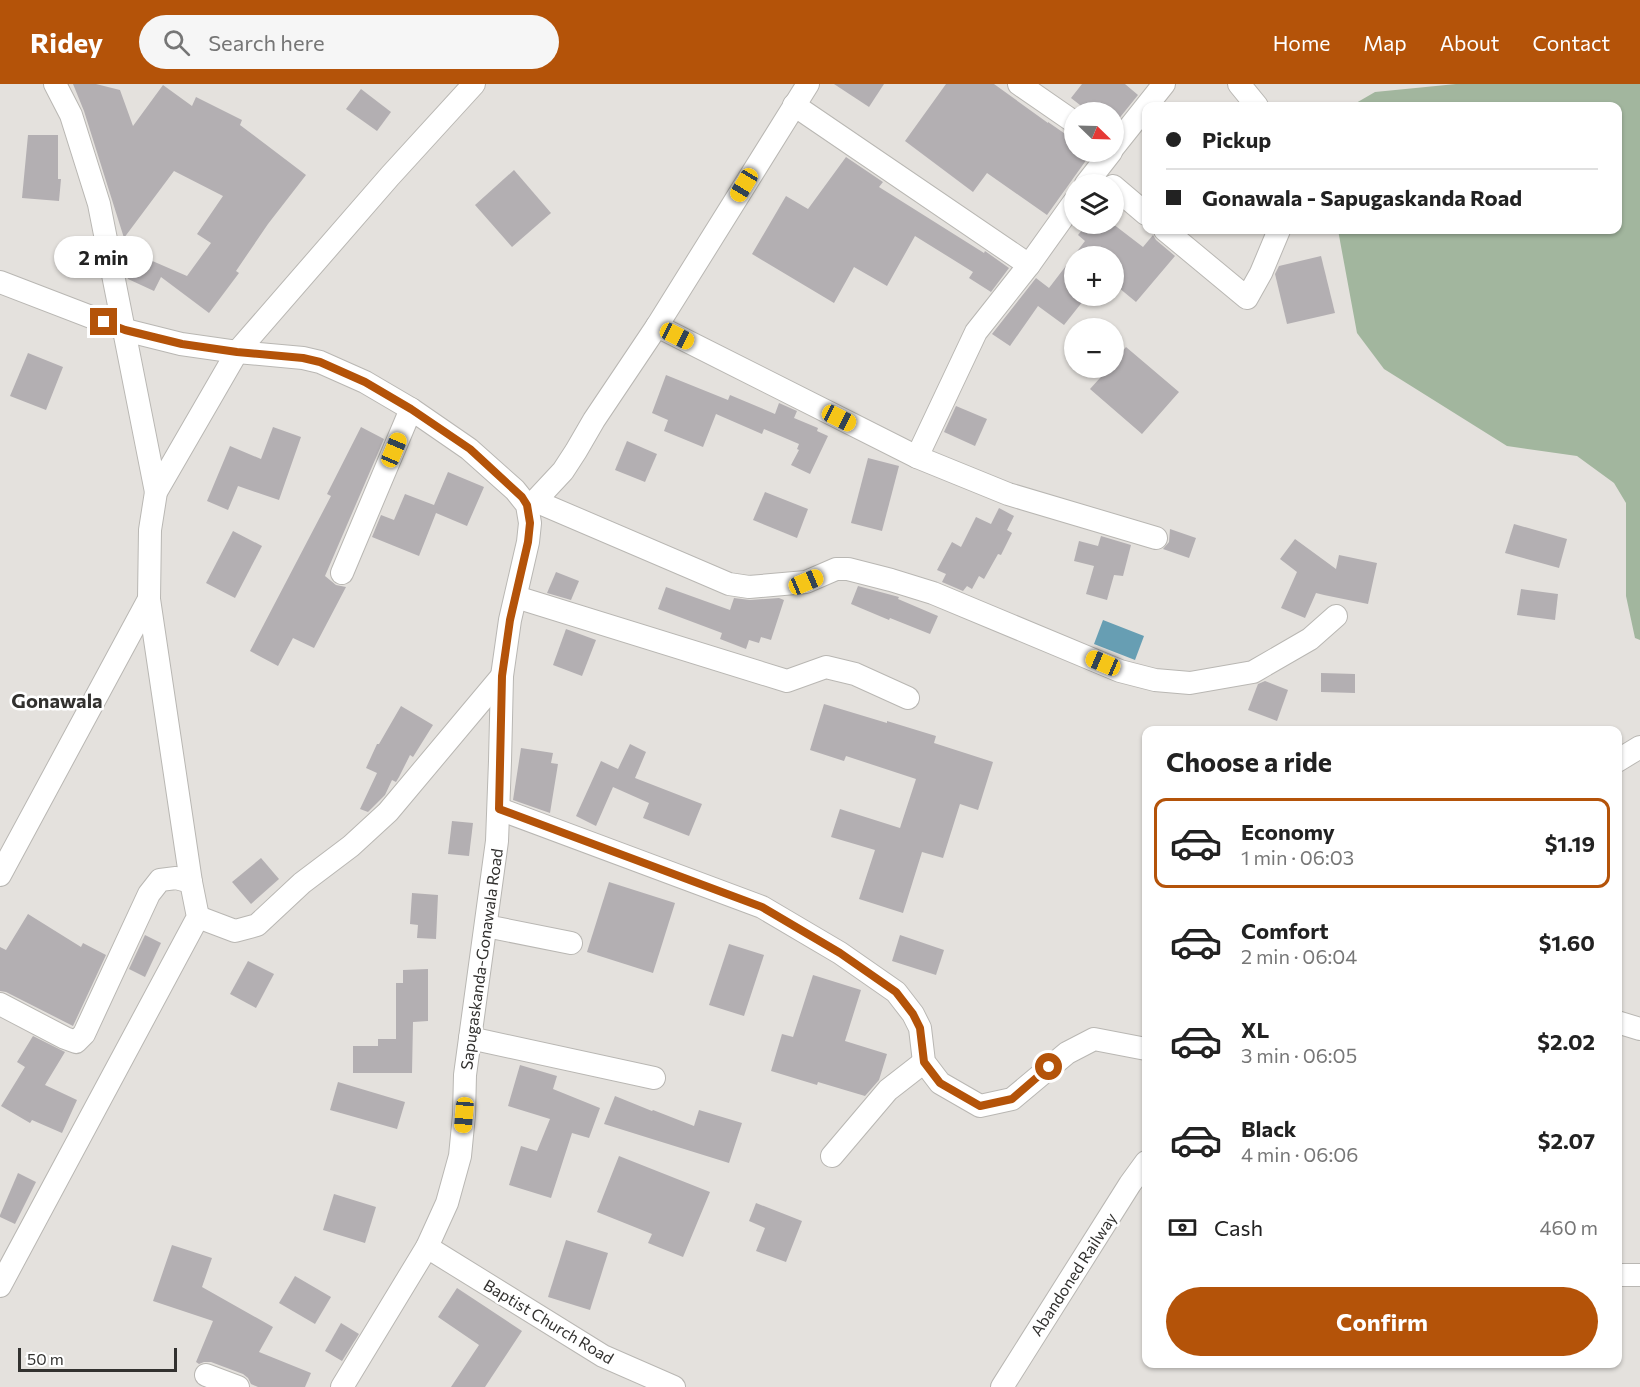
<!DOCTYPE html>
<html lang="en">
<head>
<meta charset="utf-8">
<style>
	:root { --surface:#fff; --page:#f6f6f6; --text:#222; --muted:#767676; --line:#e0e0e0; --accent:#b45309 }
	body { margin:0; font-family:Commissioner,sans-serif; background:var(--page); color:var(--text); height:100vh; display:flex; flex-direction:column; font-size:22px; white-space:nowrap }
	* { box-sizing:border-box; margin:0 }
	p { font-size:20px; color:var(--muted) }
	.icon { flex:none; width:33px; height:33px; fill:none; stroke:currentColor; stroke-width:2; stroke-linecap:round; stroke-linejoin:round }
	.map { position:relative; flex:1; overflow:hidden }
	.side { position:absolute; left:1142px; top:642px; width:480px; height:642px; display:flex; flex-direction:column; background:var(--surface); border-radius:12px; box-shadow:0 2px 4px #0004 }
	.side>* { flex:none }
	.hud { position:absolute; left:1142px; top:18px; width:480px; height:132px; border-radius:12px; box-shadow:0 2px 4px #0004; display:grid; align-content:center; height:132px; padding:0 24px; background:var(--surface) }
	.needle { width:39px; rotate:113deg }
	.buttons { position:absolute; left:1064px; top:18px; display:grid; gap:12px }
	.buttons a { display:grid; place-items:center; width:60px; height:60px; border-radius:50%; background:var(--surface); box-shadow:0 2px 4px #0004; font-size:30px }
	.scale { position:absolute; left:18px; bottom:15px; width:159px; box-sizing:border-box; padding-left:6px; border:3px solid #32312f; border-top:0; font-size:16px; line-height:21px; white-space:nowrap; color:#32312f; -webkit-text-stroke:4px #fff; paint-order:stroke }
	.end { position:absolute; width:27px; height:27px; margin:-14px; border:8px solid #b45309; background:#fff; box-shadow:0 0 0 3px #fff }
	.from { border-radius:50% }
	.bubble { position:absolute; height:42px; border-radius:21px; background:var(--surface); box-shadow:0 2px 4px #0004; font-size:20px; font-weight:700; line-height:42px; text-align:center }
	.car { position:absolute; width:18px; height:36px; margin:-18px -9px; border-radius:8px; box-shadow:0 0 4px 2px #0007; background:linear-gradient(#f5c518 24%,#345 0 40%,#f5c518 0 76%,#345 0 86%,#f5c518 0) }
	.hud b { display:flex; align-items:center; gap:21px; height:57px; font-size:22px }
	.hud b+b { border-top:2px solid var(--line) }
	.hud i { width:15px; height:15px; background:var(--text) }
	ul { padding:0; list-style:none }
	li { display:flex; align-items:center; gap:18px; height:90px; margin:0 12px 9px; padding:0 12px; border:3px solid transparent; border-radius:12px }
	li div { flex:1 }
	li b { display:block; font-size:22px }
	li em { font-style:normal; font-weight:700 }
	li.active { border-color:var(--accent) }
	li>.icon { width:54px; height:54px; stroke-width:1.5 }
	h2 { padding:0 24px; font-size:27px; line-height:72px }
	.pay { display:flex; align-items:center; gap:15px; height:66px; padding:0 24px; font-size:22px }
	.pay p { margin-inline-start:auto }
	.action { display:flex; gap:12px; margin-top:auto; padding:12px 24px }
	.action a { flex:1; height:69px; border-radius:36px; background:var(--accent); color:#fff; font-size:24px; font-weight:700; line-height:69px; text-align:center }
	header { display:flex; align-items:center; gap:36px; box-sizing:border-box; height:84px; padding:0 30px; background:var(--accent); color:#fff }
	header strong { font-size:28px }
	nav { display:flex; gap:33px; margin-inline-start:auto; font-size:21px }
	.search { width:420px; height:54px; background:var(--page); display:flex; align-items:center; gap:15px; box-sizing:border-box; padding:0 21px; border-radius:33px; color:var(--muted); font-size:22px }
	.map>svg:first-child { display:block }
	.green { fill:#a2b69e }
	.water { fill:#679eb3 }
	.building { fill:#b3afb2 }
	.lines { fill:none; stroke-linecap:round; stroke-linejoin:round }
	.minor-casing { stroke:#b9b7b3; stroke-width:24 }
	.minor { stroke:#fff; stroke-width:22 }
	.route { stroke:#b45309; stroke-width:8 }
	.labels { text-anchor:middle; dominant-baseline:central; stroke-width:5; stroke-linejoin:round; paint-order:stroke }
	.street-label { font-size:16px; fill:#32312f; stroke:#fff }
	.quarter-label { font-size:20px; font-weight:bold; fill:#32312f; stroke:#fff }
</style>
</head>
<body>
<header>
<strong>Ridey</strong>
<div class="search"><svg class="icon" aria-label="search" viewBox="0 0 24 24"><circle cx="10" cy="10" r="6"/><path d="M15 15l6 6"/></svg>Search here</div>
<nav><a>Home</a><a>Map</a><a>About</a><a>Contact</a></nav>
</header>
<div class="map">
<svg width="1640" height="1303" viewBox="0 0 1640 1303">
	<rect width="100%" height="100%" fill="#e4e1dd"/>
	<polygon class="green" points="1456,0 1640,0 1640,556 1635,554 1626,512 1626,419 1614,399 1577,372 1507,362 1384,285 1357,249 1338,146 1617,146 1617,22 1353,22 1356,19 1375,8"/>
	<polygon class="water" points="1103,536 1144,552 1135,576 1094,560"/>
	<g class="building">
		<polygon points="73,0 96,0 120,6 133,42 163,1 192,22 196,13 242,36 240,41 306,91 268,140 236,187 239,189 209,229 161,193 154,207 128,195 126,187 134,169 187,192 211,159 197,150 223,112 174,87 124,154 84,27"/>
		<polygon points="834,0 884,0 869,23"/>
		<polygon points="946,0 994,0 1048,39 1048,38 1074,56 1074,68 1092,68 1047,131 987,89 973,108 905,57"/>
		<polygon points="1082,0 1125,0 1138,11 1113,42 1113,28 1089,28 1071,14"/>
		<polygon points="361,5 391,28 377,47 346,25"/>
		<polygon points="28,51 58,51 58,95 61,95 59,117 22,114"/>
		<polygon points="846,73 883,98 879,103 984,169 985,167 1009,184 991,208 969,194 973,188 915,152 887,202 854,183 834,219 752,170 786,112 808,125"/>
		<polygon points="514,86 551,129 512,163 475,121"/>
		<polygon points="1087,140 1113,140 1143,163 1153,151 1156,156 1175,172 1136,218 1113,199 1113,172 1074,172 1074,212 1087,212 1064,241 1038,222 1010,262 992,250 1036,194 1049,204 1085,157 1078,151"/>
		<polygon points="1321,172 1335,229 1287,240 1275,190 1279,182"/>
		<polygon points="1126,263 1179,308 1142,350 1090,305 1109,284 1113,284 1113,279"/>
		<polygon points="28,269 63,283 46,326 10,312"/>
		<polygon points="666,291 728,316 730,311 775,330 779,319 797,327 794,334 818,344 817,347 828,352 810,390 791,381 799,366 797,365 799,360 764,345 762,350 716,330 703,363 664,347 668,336 652,329"/>
		<polygon points="956,322 987,335 975,362 944,348"/>
		<polygon points="273,343 301,353 279,416 238,402 228,426 207,417 230,362 261,375"/>
		<polygon points="361,343 384,355 325,492 336,501 346,503 314,564 293,554 278,582 250,567 331,412 327,410"/>
		<polygon points="627,357 657,370 645,398 615,386"/>
		<polygon points="868,374 899,382 882,447 851,439"/>
		<polygon points="448,388 484,403 467,442 436,429 419,472 372,453 381,431 394,436 405,410 434,421"/>
		<polygon points="765,408 808,425 797,454 753,436"/>
		<polygon points="999,424 1014,432 1007,446 1012,449 1001,471 998,470 984,495 979,492 972,505 967,502 963,507 942,498 946,490 937,486 952,458 961,463 976,433 991,440"/>
		<polygon points="1514,440 1567,455 1559,484 1505,469"/>
		<polygon points="1170,445 1196,454 1189,474 1163,465 1169,458"/>
		<polygon points="233,447 262,462 235,514 206,499"/>
		<polygon points="1101,452 1131,461 1123,492 1114,491 1107,516 1086,510 1094,482 1074,477 1079,457 1098,462"/>
		<polygon points="1295,455 1336,485 1339,471 1377,479 1368,520 1324,511 1324,510 1324,511 1316,509 1305,534 1281,524 1297,488 1280,475"/>
		<polygon points="556,488 579,497 571,516 547,509"/>
		<polygon points="858,502 899,513 898,515 938,532 930,550 890,534 889,536 851,520"/>
		<polygon points="666,503 730,526 734,514 750,516 779,514 784,516 771,556 761,553 759,559 749,556 746,565 720,555 722,549 658,525"/>
		<polygon points="1521,505 1558,510 1555,536 1517,531"/>
		<polygon points="566,545 596,556 582,592 553,581"/>
		<polygon points="1321,589 1355,590 1355,609 1321,608"/>
		<polygon points="1265,597 1288,606 1277,637 1248,626 1258,600"/>
		<polygon points="824,620 887,639 887,637 936,652 934,659 993,678 978,726 960,720 943,774 922,768 903,829 859,815 875,766 831,753 840,725 900,744 916,695 846,672 844,677 810,666"/>
		<polygon points="401,622 433,641 413,673 410,671 399,693 396,698 392,696 385,711 368,728 360,725 377,689 366,684 377,660 379,660"/>
		<polygon points="630,660 646,668 635,694 702,720 689,752 643,734 649,719 613,703 596,742 576,732 601,677 618,685"/>
		<polygon points="521,664 553,669 551,679 558,680 550,729 513,716"/>
		<polygon points="452,737 473,739 469,772 448,770"/>
		<polygon points="261,774 279,795 251,820 232,798"/>
		<polygon points="609,798 675,819 653,889 587,868"/>
		<polygon points="412,809 438,811 436,855 417,854 418,841 410,840"/>
		<polygon points="28,830 81,863 83,859 106,871 73,942 6,908 0,907 0,863 6,866"/>
		<polygon points="145,851 161,859 145,893 129,885"/>
		<polygon points="900,851 944,866 936,891 892,877"/>
		<polygon points="729,860 764,871 744,932 709,921"/>
		<polygon points="248,877 274,890 256,924 230,910"/>
		<polygon points="428,885 428,937 413,938 412,989 353,989 353,962 378,962 378,955 396,955 396,899 403,899 403,886"/>
		<polygon points="813,891 861,906 845,957 887,970 879,996 865,1012 818,998 817,1001 771,987 782,950 793,953"/>
		<polygon points="33,952 65,968 45,1001 77,1016 62,1049 32,1036 30,1039 1,1022 25,983 17,978"/>
		<polygon points="520,981 557,992 553,1005 600,1024 589,1054 572,1049 551,1114 509,1101 521,1062 537,1067 550,1035 508,1022"/>
		<polygon points="338,998 405,1018 397,1045 330,1026"/>
		<polygon points="615,1012 652,1027 653,1026 694,1042 699,1026 742,1039 729,1079 604,1040"/>
		<polygon points="619,1072 710,1108 683,1173 648,1159 652,1150 597,1128"/>
		<polygon points="18,1089 36,1098 15,1140 0,1133 0,1131"/>
		<polygon points="334,1110 376,1123 365,1159 323,1146"/>
		<polygon points="756,1119 802,1137 786,1178 756,1167 765,1144 749,1137"/>
		<polygon points="566,1156 608,1169 590,1226 548,1213"/>
		<polygon points="172,1161 212,1174 202,1203 273,1243 259,1268 311,1289 305,1303 258,1303 251,1300 248,1294 243,1290 211,1278 204,1278 199,1280 196,1278 213,1237 153,1217"/>
		<polygon points="295,1192 331,1213 315,1240 279,1219"/>
		<polygon points="457,1204 522,1247 485,1303 451,1303 479,1261 438,1233"/>
		<polygon points="341,1239 359,1250 342,1277 325,1267"/>
	</g>
	<g class="lines">
		<g class="minor-casing">
			<g id="minor">
				<polyline points="55,0 71,31 99,120 156,408"/>
				<polyline points="1019,0 1074,38"/>
				<polyline points="1239,0 1257,22"/>
				<polyline points="794,21 1029,181 1074,118"/>
				<polyline points="1113,64 1164,0"/>
				<polyline points="1086,100 1111,68"/>
				<polyline points="1113,102 1146,130"/>
				<polyline points="1165,146 1247,214 1261,189 1279,146"/>
				<polyline points="0,198 125,246 181,260 237,268 303,274 320,278 365,298 411,325 469,365 515,406 527,421 530,439 528,458 510,536 502,592 500,677 497,757 465,991 464,1031 460,1072 447,1119 427,1163 342,1303"/>
				<polyline points="657,242 917,373 1008,410 1156,454"/>
				<polyline points="917,373 976,248 1029,181"/>
				<polyline points="535,417 729,500 749,503 806,498 836,485 848,485 891,496 933,509 1120,587 1155,596 1190,599 1253,588 1310,555 1336,532"/>
				<polyline points="527,421 535,417 563,387 576,367 594,336 657,242 808,0"/>
				<polyline points="342,489 411,325"/>
				<polyline points="516,513 787,597 826,583 855,590 908,614"/>
				<polyline points="1617,677 1640,663"/>
				<polyline points="499,725 762,823 840,869 896,908 913,930 920,944 924,978 940,999 980,1022 1012,1015 1067,969 1094,955 1146,965"/>
				<polyline points="0,791 149,515"/>
				<polyline points="198,833 235,847 257,841 302,799 351,762 388,728 502,592"/>
				<polyline points="486,842 571,859"/>
				<polyline points="0,920 65,954 76,958 84,950 149,810 160,796 176,794 191,798"/>
				<polyline points="1617,938 1640,945"/>
				<polyline points="470,954 654,994"/>
				<polyline points="832,1072 888,1006 924,978"/>
				<polyline points="427,1163 603,1272 674,1303"/>
				<polyline points="1617,1191 1640,1191"/>
				<polyline points="0,1202 198,833 191,798 149,515 150,446 156,408 237,268 390,92 474,0"/>
				<polyline points="206,1291 238,1303"/>
				<polyline points="1002,1303 1130,1100 1146,1078"/>
			</g>
		</g>
		<use href="#minor" class="minor"/>
	</g>
	<g class="lines">
		<polyline class="route" points="104,238 125,246 182,260 237,268 303,274 320,278 365,298 411,325 470,365 522,413 527,421 530,439 528,458 510,536 502,592 499,725 762,823 840,869 896,908 913,930 920,944 924,978 940,999 980,1022 1012,1015 1049,983"/>
	</g>
	<g class="labels">
		<g class="street-label">
			<text transform="translate(481 875) rotate(-82)">Sapugaskanda-Gonawala Road</text>
			<text transform="translate(1073 1190) rotate(-57)">Abandoned Railway</text>
			<text transform="translate(549 1237) rotate(31)">Baptist Church Road</text>
		</g>
		<g class="quarter-label">
			<text x="57" y="616">Gonawala</text>
		</g>
	</g>
</svg>
<div class="buttons">
<a><svg class="needle" viewBox="-14 -14 28 28"><path d="M0-13l5 13h-10z" fill="#e53935"/><path d="M0 13l5-13h-10z" fill="#767676"/></svg></a>
<a><svg class="icon" aria-label="layers" viewBox="0 0 24 24"><path d="M12 4l9 5-9 5-9-5zM3 14l9 5 9-5"/></svg></a>
<a>+</a>
<a>−</a>
</div>
<div class="scale">50 m</div>
<i class="end from" style="left:1049px;top:983px"></i>
<i class="end" style="left:104px;top:238px"></i>
<div class="bubble" style="left:54px;top:152px;width:99px">2 min</div>
<i class="car" style="left:744px;top:101px;rotate:211deg"></i>
<i class="car" style="left:677px;top:252px;rotate:117deg"></i>
<i class="car" style="left:839px;top:334px;rotate:117deg"></i>
<i class="car" style="left:394px;top:366px;rotate:23deg"></i>
<i class="car" style="left:806px;top:498px;rotate:67deg"></i>
<i class="car" style="left:1103px;top:579px;rotate:293deg"></i>
<i class="car" style="left:464px;top:1031px;rotate:185deg"></i>
<div class="hud">
<b><i class="from"></i>Pickup</b>
<b><i></i>Gonawala - Sapugaskanda Road</b>
</div>
<section class="side">
<h2>Choose a ride</h2>
<ul>
<li class="active"><svg class="icon" aria-label="car" viewBox="0 0 24 24"><path d="M5 17H2v-5l4-1 3-4h7l3 4 3 1v5h-3M9 17h6M6 11h13"/><circle cx="7" cy="17" r="2"/><circle cx="17" cy="17" r="2"/></svg><div><b>Economy</b><p>1 min · 06:03</p></div><em>$1.19</em></li>
<li><svg class="icon" aria-label="car" viewBox="0 0 24 24"><path d="M5 17H2v-5l4-1 3-4h7l3 4 3 1v5h-3M9 17h6M6 11h13"/><circle cx="7" cy="17" r="2"/><circle cx="17" cy="17" r="2"/></svg><div><b>Comfort</b><p>2 min · 06:04</p></div><em>$1.60</em></li>
<li><svg class="icon" aria-label="car" viewBox="0 0 24 24"><path d="M5 17H2v-5l4-1 3-4h7l3 4 3 1v5h-3M9 17h6M6 11h13"/><circle cx="7" cy="17" r="2"/><circle cx="17" cy="17" r="2"/></svg><div><b>XL</b><p>3 min · 06:05</p></div><em>$2.02</em></li>
<li><svg class="icon" aria-label="car" viewBox="0 0 24 24"><path d="M5 17H2v-5l4-1 3-4h7l3 4 3 1v5h-3M9 17h6M6 11h13"/><circle cx="7" cy="17" r="2"/><circle cx="17" cy="17" r="2"/></svg><div><b>Black</b><p>4 min · 06:06</p></div><em>$2.07</em></li>
</ul>
<div class="pay"><svg class="icon" aria-label="cash" viewBox="0 0 24 24"><path d="M3 7h18v10H3z"/><circle cx="12" cy="12" r="2"/></svg>Cash<p>460 m</p></div>
<div class="action"><a>Confirm</a></div>
</section>
</div>
</body>
</html>
